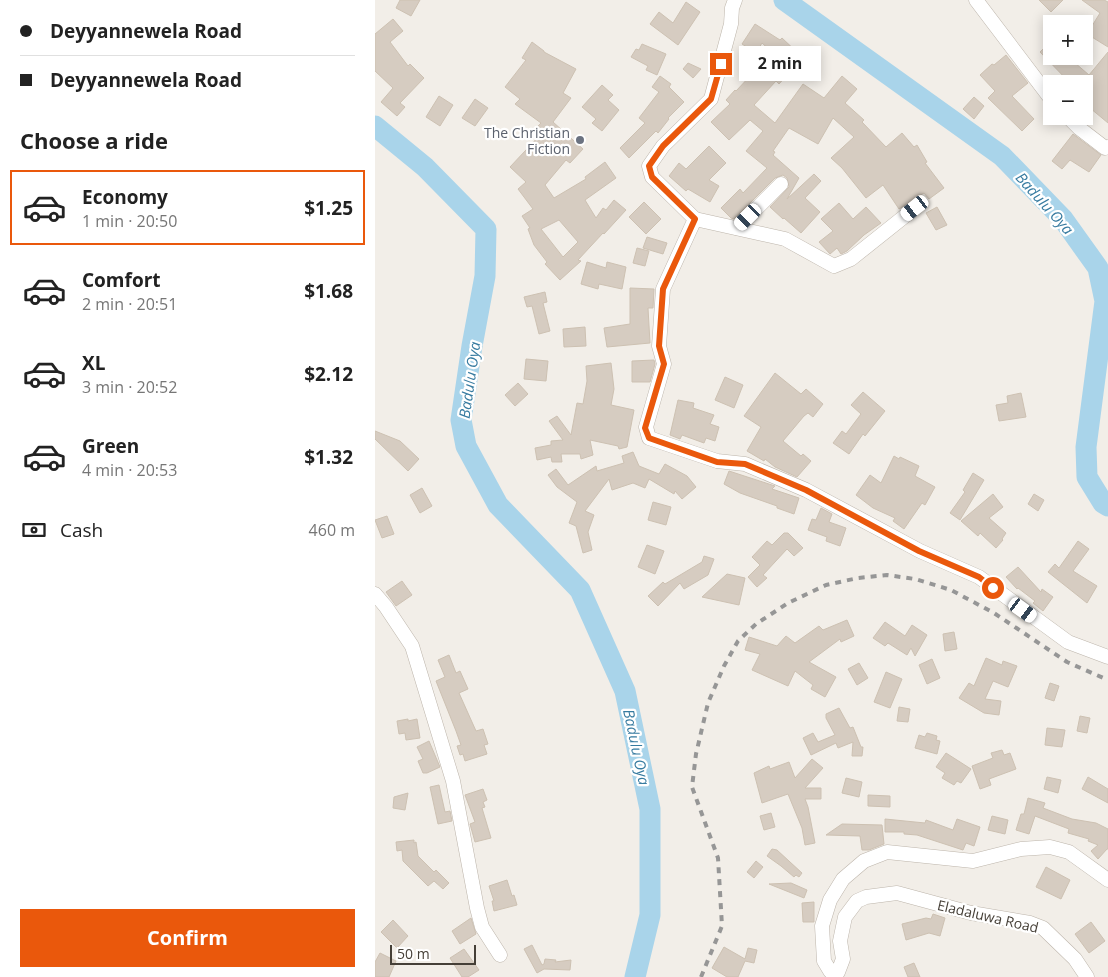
<!DOCTYPE html>
<html lang="en">
<head>
<meta charset="utf-8">
<style>
	:root { --surface:#fff; --page:#f2f2f2; --text:#222; --muted:#767676; --line:#e0e0e0; --accent:#ea580c }
	body { margin:0; font-family:"Open Sans",sans-serif; background:var(--page); color:var(--text); height:100vh; display:flex; flex-direction:column; font-size:19px; white-space:nowrap }
	* { box-sizing:border-box; margin:0 }
	p { font-size:16px; color:var(--muted) }
	.icon { flex:none; width:28px; height:28px; fill:none; stroke:currentColor; stroke-width:2; stroke-linecap:round; stroke-linejoin:round }
	.map { position:relative; flex:1; overflow:hidden }
	.panel { display:flex; flex-direction:column; background:var(--surface); width:375px }
	.panel>* { flex:none }
	.top-card { display:grid; align-content:center; height:110px; padding:0 20px; background:var(--surface) }
	.controls { position:absolute; left:668px; top:15px; display:grid; gap:10px }
	.controls a { display:grid; place-items:center; width:50px; height:50px; border-radius:0px; background:var(--surface); box-shadow:0 2px 12px #0003; font-size:25px }
	.scale { position:absolute; left:15px; bottom:12px; width:86px; box-sizing:border-box; padding-left:5px; border:2px solid #453f37; border-top:0; font-size:14px; line-height:18px; white-space:nowrap; color:#453f37; -webkit-text-stroke:4px #fff; paint-order:stroke }
	.end { position:absolute; width:22px; height:22px; margin:-11px; border:6px solid #ea580c; background:#fff; box-shadow:0 0 0 2px #fff }
	.from { border-radius:50% }
	.bubble { position:absolute; height:35px; border-radius:0px; background:var(--surface); box-shadow:0 2px 12px #0003; font-size:16px; font-weight:700; line-height:35px; text-align:center }
	.car { position:absolute; width:15px; height:30px; margin:-15px -8px; border-radius:6px; box-shadow:0 0 4px 1px #0007; background:linear-gradient(#fff 24%,#345 0 40%,#fff 0 76%,#345 0 86%,#fff 0) }
	.top-card b { display:flex; align-items:center; gap:18px; height:48px; font-size:19px }
	.top-card b+b { border-top:1px solid var(--line) }
	.top-card i { width:12px; height:12px; background:var(--text) }
	ul { padding:0; list-style:none }
	li { display:flex; align-items:center; gap:15px; height:75px; margin:0 10px 8px; padding:0 10px; border:2px solid transparent; border-radius:0px }
	li div { flex:1 }
	li b { display:block; font-size:19px }
	li em { font-style:normal; font-weight:700 }
	li.current { border-color:var(--accent) }
	li>.icon { width:45px; height:45px; stroke-width:1.5 }
	h2 { padding:0 20px; font-size:22px; line-height:60px }
	.pay { display:flex; align-items:center; gap:12px; height:55px; padding:0 20px; font-size:19px }
	.pay p { margin-inline-start:auto }
	.action { display:flex; gap:10px; margin-top:auto; padding:10px 20px }
	.action a { flex:1; height:58px; border-radius:0px; background:var(--accent); color:#fff; font-size:20px; font-weight:700; line-height:58px; text-align:center }
	main { display:flex; flex:1; min-height:0 }
	.map>svg:first-child { display:block }
	.lines { fill:none; stroke-linecap:round; stroke-linejoin:round }
	.river { stroke:#a9d4ea; stroke-width:21 }
	.building { fill:#d6ccc1; stroke:#cdc1b2; fill-rule:evenodd }
	.minor-casing { stroke:#bdb5ab; stroke-width:15 }
	.minor { stroke:#fff; stroke-width:14 }
	.rail { stroke:#969696; stroke-width:4; stroke-dasharray:6 6; stroke-linecap:butt }
	.route { stroke:#ea580c; stroke-width:6 }
	.worship-dot { fill:#6b7280; stroke:#fff; stroke-width:2 }
	.labels { text-anchor:middle; dominant-baseline:central; stroke-width:4.5; stroke-linejoin:round; paint-order:stroke }
	.worship-label { font-size:14px; fill:#5b616d; stroke:#fff; text-anchor:end }
	.street-label { font-size:14px; fill:#453f37; stroke:#fff }
	.water-label { font-size:15px; font-style:italic; fill:#377ba0; stroke:#fff }
</style>
</head>
<body>
<main>
<section class="panel">
<div class="top-card">
<b><i class="from"></i>Deyyannewela Road</b>
<b><i></i>Deyyannewela Road</b>
</div>
<h2>Choose a ride</h2>
<ul>
<li class="current"><svg class="icon" aria-label="car" viewBox="0 0 24 24"><path d="M5 17H2v-5l4-1 3-4h7l3 4 3 1v5h-3M9 17h6M6 11h13"/><circle cx="7" cy="17" r="2"/><circle cx="17" cy="17" r="2"/></svg><div><b>Economy</b><p>1 min · 20:50</p></div><em>$1.25</em></li>
<li><svg class="icon" aria-label="car" viewBox="0 0 24 24"><path d="M5 17H2v-5l4-1 3-4h7l3 4 3 1v5h-3M9 17h6M6 11h13"/><circle cx="7" cy="17" r="2"/><circle cx="17" cy="17" r="2"/></svg><div><b>Comfort</b><p>2 min · 20:51</p></div><em>$1.68</em></li>
<li><svg class="icon" aria-label="car" viewBox="0 0 24 24"><path d="M5 17H2v-5l4-1 3-4h7l3 4 3 1v5h-3M9 17h6M6 11h13"/><circle cx="7" cy="17" r="2"/><circle cx="17" cy="17" r="2"/></svg><div><b>XL</b><p>3 min · 20:52</p></div><em>$2.12</em></li>
<li><svg class="icon" aria-label="car" viewBox="0 0 24 24"><path d="M5 17H2v-5l4-1 3-4h7l3 4 3 1v5h-3M9 17h6M6 11h13"/><circle cx="7" cy="17" r="2"/><circle cx="17" cy="17" r="2"/></svg><div><b>Green</b><p>4 min · 20:53</p></div><em>$1.32</em></li>
</ul>
<div class="pay"><svg class="icon" aria-label="cash" viewBox="0 0 24 24"><path d="M3 7h18v10H3z"/><circle cx="12" cy="12" r="2"/></svg>Cash<p>460 m</p></div>
<div class="action"><a>Confirm</a></div>
</section>
<div class="map">
<svg width="733" height="977" viewBox="0 0 733 977">
	<rect width="100%" height="100%" fill="#f2eee8"/>
	<g class="lines">
		<g class="river">
			<polyline points="409,0 627,156 688,219 723,268 730,301 711,447 712,477 728,503 733,506"/>
			<polyline points="0,126 50,167 111,229 110,276 97,346 86,420 91,446 123,505 205,590 250,691 275,809 275,915 260,977"/>
		</g>
	</g>
	<g class="building">
		<polygon points="25,0 45,0 36,16 21,8"/>
		<polygon points="664,0 688,0 676,12"/>
		<polygon points="707,0 729,0 733,2 733,47 712,34 725,13"/>
		<polygon points="311,2 325,12 303,45 275,24 284,12 298,23"/>
		<polygon points="18,19 28,31 15,42 33,66 35,64 49,78 25,103 30,107 22,116 6,102 18,88 0,71 0,34"/>
		<polygon points="380,24 405,40 407,38 425,55 410,71 413,74 404,84 401,81 379,105 400,123 428,84 449,98 467,76 482,89 470,103 489,120 487,122 511,147 527,133 539,147 542,145 552,162 550,163 569,188 554,199 549,193 524,209 508,185 491,198 467,168 456,158 479,137 458,118 443,144 414,128 398,151 400,152 398,155 424,178 412,199 439,174 446,181 430,198 445,212 426,233 409,218 408,219 395,207 414,187 412,178 408,175 400,178 359,219 356,218 346,208 365,189 368,193 392,168 371,151 388,131 375,120 354,140 336,122 355,104 351,100 360,90 361,91 377,74 374,71 380,64 388,71 402,57 387,43 381,53 367,44"/>
		<polygon points="676,41 676,56 692,56 714,75 733,52 733,123 709,103 709,84 696,84 665,52"/>
		<path d="M157,42l12,9v1l32,17 -13,24 8,5 -18,24 30,27 -13,14 -4,-3 -21,25 9,13 32,-19 -1,-2 20,-15 11,16 -31,22 11,18 7,-10 3,2 8,-10 12,10 -22,24 -1,-1 -25,27 3,1 -21,19 -15,-16 2,-2 -13,-17 -6,-16 2,-1 -8,-12 11,-7 -15,-20 8,-7 -16,-15 30,-32 -6,-5 7,-7 -26,-19 5,-5 -15,-12 21,-27 -4,-2zM184,220l19,22 -15,15 -22,-28z"/>
		<polygon points="267,44 291,54 282,75 271,70 273,66 256,57 261,49 264,50"/>
		<polygon points="631,55 653,83 637,96 659,119 647,131 613,98 620,91 605,75 617,64 619,65"/>
		<polygon points="313,63 326,69 318,78 308,69"/>
		<polygon points="285,76 296,84 294,87 309,102 293,118 294,119 283,133 281,131 254,158 245,148 270,123 264,118 284,92 277,87"/>
		<polygon points="227,85 238,95 233,100 244,110 227,131 217,123 221,119 207,107"/>
		<polygon points="64,96 78,105 65,126 51,117"/>
		<polygon points="599,97 609,106 599,119 588,109"/>
		<polygon points="100,99 113,108 100,126 87,118"/>
		<polygon points="698,134 726,155 714,172 695,160 687,169 677,161"/>
		<polygon points="334,146 351,163 334,180 344,186 335,202 313,189 311,191 294,176 304,163 311,169"/>
		<polygon points="269,202 286,219 271,234 254,217"/>
		<polygon points="464,203 478,219 491,207 506,223 489,235 472,251 466,254 462,248 455,254 444,242 458,231 446,219"/>
		<polygon points="562,207 572,225 561,230 551,213"/>
		<polygon points="272,237 292,243 288,254 268,248"/>
		<polygon points="262,248 274,251 270,266 258,263"/>
		<polygon points="212,262 231,268 232,262 251,267 247,289 224,284 223,289 206,284"/>
		<polygon points="255,288 279,289 278,308 273,308 275,343 232,347 229,328 255,324"/>
		<polygon points="170,292 172,302 168,303 175,331 164,334 157,306 152,307 149,297"/>
		<polygon points="210,327 211,346 189,347 188,329"/>
		<polygon points="151,359 173,361 171,381 149,379"/>
		<polygon points="279,360 280,364 275,382 257,382 257,361"/>
		<polygon points="236,363 239,389 236,405 259,410 252,447 244,449 243,446 215,440 218,455 206,459 205,454 186,454 187,462 177,462 176,457 162,460 160,448 176,445 176,441 188,440 174,421 182,416 196,435 202,403 208,404 212,381 211,366"/>
		<polygon points="400,373 426,394 431,389 448,404 438,417 433,413 429,416 408,441 426,456 428,454 436,461 422,477 400,467 390,459 389,461 372,451 386,427 369,416"/>
		<polygon points="350,377 368,385 359,408 340,400"/>
		<polygon points="143,383 153,394 140,406 130,395"/>
		<polygon points="488,392 510,411 490,436 488,434 474,454 458,443 467,431 471,434 486,414 476,405"/>
		<polygon points="646,393 651,417 624,421 621,405 633,403 632,396"/>
		<polygon points="303,400 319,403 318,408 339,415 335,424 344,427 340,441 331,438 329,443 307,435 305,439 295,435"/>
		<polygon points="0,431 25,441 44,459 33,471 0,439"/>
		<polygon points="258,452 264,466 284,474 290,464 312,476 321,487 307,499 300,491 299,494 274,479 270,488 258,483 237,490 234,479 210,511 219,515 213,532 217,550 208,553 201,526 194,523 202,502 182,487 173,475 181,469 193,485 221,466 222,471 249,463 247,456"/>
		<polygon points="519,456 524,459 525,457 544,466 540,476 560,487 550,505 547,503 529,529 518,521 520,518 498,508 481,495 495,475 506,483"/>
		<polygon points="354,471 400,486 397,489 424,498 419,514 402,508 402,506 365,493 349,484"/>
		<polygon points="598,473 609,480 585,520 575,513 590,492 588,490"/>
		<polygon points="47,488 57,506 45,513 35,495"/>
		<polygon points="618,494 628,507 614,518 631,533 627,539 628,540 621,548 605,533 603,536 586,521"/>
		<polygon points="659,494 669,500 663,511 653,504"/>
		<polygon points="278,502 296,507 291,525 273,520"/>
		<polygon points="446,508 457,514 454,522 471,528 465,546 451,541 452,537 433,530 437,519 441,520"/>
		<polygon points="12,516 19,534 7,538 0,520"/>
		<polygon points="409,533 413,533 428,548 419,556 412,549 388,575 392,578 382,587 373,577 385,565 377,557 392,541 397,545"/>
		<polygon points="703,541 714,549 698,571 722,586 712,603 673,572 680,564 684,568"/>
		<polygon points="272,545 289,551 280,574 263,567"/>
		<polygon points="329,556 339,559 333,575 309,589 305,583 283,606 273,596 288,582 290,584 327,562"/>
		<polygon points="643,567 666,592 667,589 678,597 668,611 658,603 660,601 643,588 642,589 631,577"/>
		<polygon points="352,574 370,578 364,605 327,597"/>
		<polygon points="27,581 37,595 21,606 11,592"/>
		<polygon points="472,620 479,636 466,642 465,639 434,662 461,677 450,697 436,689 438,685 420,671 413,686 377,670 385,654 370,650 374,637 402,646 411,636 420,643 444,626 448,630"/>
		<polygon points="510,622 530,636 537,625 552,635 540,656 536,648 532,655 513,643 510,646 498,638"/>
		<polygon points="579,632 582,649 570,651 568,634"/>
		<polygon points="74,655 81,673 85,671 93,689 84,693 101,731 108,729 113,744 109,745 112,754 90,761 88,754 85,755 82,746 86,745 81,731 61,681 70,677 63,660"/>
		<polygon points="611,658 627,665 628,661 642,666 633,687 618,681 610,699 626,701 624,715 609,713 584,698 594,683 599,686"/>
		<polygon points="557,659 565,678 552,684 544,665"/>
		<polygon points="484,663 493,678 482,685 473,669"/>
		<polygon points="511,672 527,679 515,708 499,702"/>
		<polygon points="675,683 684,686 679,701 670,698"/>
		<polygon points="524,707 535,709 533,722 522,721"/>
		<polygon points="464,708 475,728 478,727 486,747 488,747 487,756 477,756 478,742 463,748 461,743 436,755 428,738 438,733 443,742 460,735 451,718 451,714"/>
		<polygon points="705,716 715,718 712,733 702,731"/>
		<polygon points="33,719 33,721 42,719 45,738 31,740 30,733 24,734 22,721"/>
		<polygon points="672,728 690,730 687,747 670,745"/>
		<polygon points="552,733 562,736 561,740 565,741 562,754 540,748 544,735 550,737"/>
		<polygon points="54,741 65,767 52,773 48,773 43,761 48,759 42,747"/>
		<polygon points="627,750 629,755 635,753 641,769 614,779 616,785 605,789 597,766 618,758 616,753"/>
		<polygon points="571,753 596,769 586,783 582,781 579,785 567,778 570,773 561,767"/>
		<polygon points="437,759 448,768 430,788 446,788 446,799 430,799 433,807 440,843 430,845 427,828 413,794 387,803 379,773 394,766 395,769 414,762 420,778"/>
		<polygon points="672,777 686,780 683,793 669,789"/>
		<polygon points="713,777 733,789 733,803 707,789"/>
		<polygon points="471,778 487,782 484,797 467,793"/>
		<polygon points="64,785 70,812 75,811 77,821 63,824 55,787"/>
		<polygon points="108,789 112,800 108,802 110,807 107,808 116,838 100,842 95,824 100,822 90,795"/>
		<polygon points="33,793 30,810 18,808 19,797"/>
		<polygon points="493,795 515,796 515,807 493,806"/>
		<polygon points="653,798 670,803 668,808 697,819 721,823 733,829 733,849 732,849 723,859 716,851 723,845 713,841 714,839 693,833 694,829 660,816 654,834 641,830 646,814 649,814"/>
		<polygon points="396,813 400,827 389,830 385,816"/>
		<polygon points="617,816 633,820 630,834 613,830"/>
		<polygon points="510,819 550,823 551,820 578,830 582,819 605,827 599,846 591,843 588,850 542,835 529,834 529,832 510,832"/>
		<polygon points="467,824 507,825 509,844 494,850 487,850 485,836 451,835"/>
		<polygon points="39,840 39,843 41,842 43,856 59,872 61,870 74,883 68,889 59,881 53,886 28,861 27,850 22,851 21,842"/>
		<polygon points="397,849 402,850 427,873 424,877 421,875 419,877 406,866 392,856"/>
		<polygon points="381,861 388,867 379,878 372,872"/>
		<polygon points="671,867 695,880 686,899 661,887"/>
		<polygon points="132,880 137,896 139,895 142,905 119,911 117,901 119,901 114,886"/>
		<polygon points="416,883 432,890 429,898 394,884"/>
		<polygon points="439,902 439,922 428,922 427,903"/>
		<polygon points="558,914 570,918 565,936 554,933 531,940 527,924 551,918 556,919"/>
		<polygon points="96,918 101,934 85,944 77,931"/>
		<polygon points="18,920 33,936 22,948 6,932"/>
		<polygon points="716,922 730,941 714,953 700,934"/>
		<polygon points="157,945 167,965 169,964 170,959 181,960 180,962 196,960 195,970 169,969 162,973 149,949"/>
		<polygon points="349,947 370,959 373,948 382,950 379,963 370,961 363,977 352,977 337,968"/>
		<polygon points="89,949 104,970 93,977 87,977 75,958"/>
		<polygon points="5,953 21,961 14,977 0,977 0,962"/>
		<polygon points="539,963 545,977 533,977 529,967"/>
	</g>
	<g class="lines">
		<g class="minor-casing">
			<g id="minor">
				<polyline points="360,0 357,8 356,24 336,99 288,146 274,166 277,177 320,219 288,289 284,346 289,364 271,427 274,438 342,461 370,464 431,490 545,551 604,577 693,642 733,657"/>
				<polyline points="601,0 676,99"/>
				<polyline points="692,116 704,128 730,148 733,147"/>
				<polyline points="320,219 410,239 459,266 476,259 540,208"/>
				<polyline points="362,228 406,184"/>
				<polyline points="0,594 11,607 37,646 78,781 102,908 107,927 125,955"/>
				<polyline points="712,977 700,959 668,928 655,923 596,913 522,893 491,897 482,901 470,917 465,941 468,959 463,972 455,971 449,961 447,926 455,900 468,879 489,861 512,852 598,861 646,849 675,847 694,852 733,880"/>
			</g>
		</g>
		<use href="#minor" class="minor"/>
		<polyline class="rail" points="326,977 347,926 343,858 317,787 321,754 333,703 349,666 363,641 381,624 413,603 451,585 483,578 512,575 540,579 576,590 619,613 692,662 733,680"/>
	</g>
	<g class="lines">
		<polyline class="route" points="346,64 336,99 288,146 274,166 277,177 320,219 288,289 284,346 289,364 270,428 274,438 342,462 370,464 431,490 544,551 604,577 618,588"/>
	</g>
	<circle class="worship-dot" cx="205" cy="140" r="5"/>
	<g class="labels">
		<g class="worship-label">
			<text x="195" y="132">The Christian<tspan x="195" dy="16">Fiction</tspan></text>
		</g>
		<g class="street-label">
			<text transform="translate(613 916) rotate(13)">Eladaluwa Road</text>
		</g>
		<g class="water-label">
			<text transform="translate(670 203) rotate(48)">Badulu Oya</text>
			<text transform="translate(94 380) rotate(-82)">Badulu Oya</text>
			<text transform="translate(262 747) rotate(78)">Badulu Oya</text>
		</g>
	</g>
</svg>
<div class="controls">
<a>+</a>
<a>−</a>
</div>
<div class="scale">50 m</div>
<i class="end from" style="left:618px;top:588px"></i>
<i class="end" style="left:346px;top:64px"></i>
<div class="bubble" style="left:364px;top:46px;width:82px">2 min</div>
<i class="car" style="left:540px;top:208px;rotate:232deg"></i>
<i class="car" style="left:373px;top:217px;rotate:225deg"></i>
<i class="car" style="left:648px;top:610px;rotate:126deg"></i>
</div>
</main>
</body>
</html>
